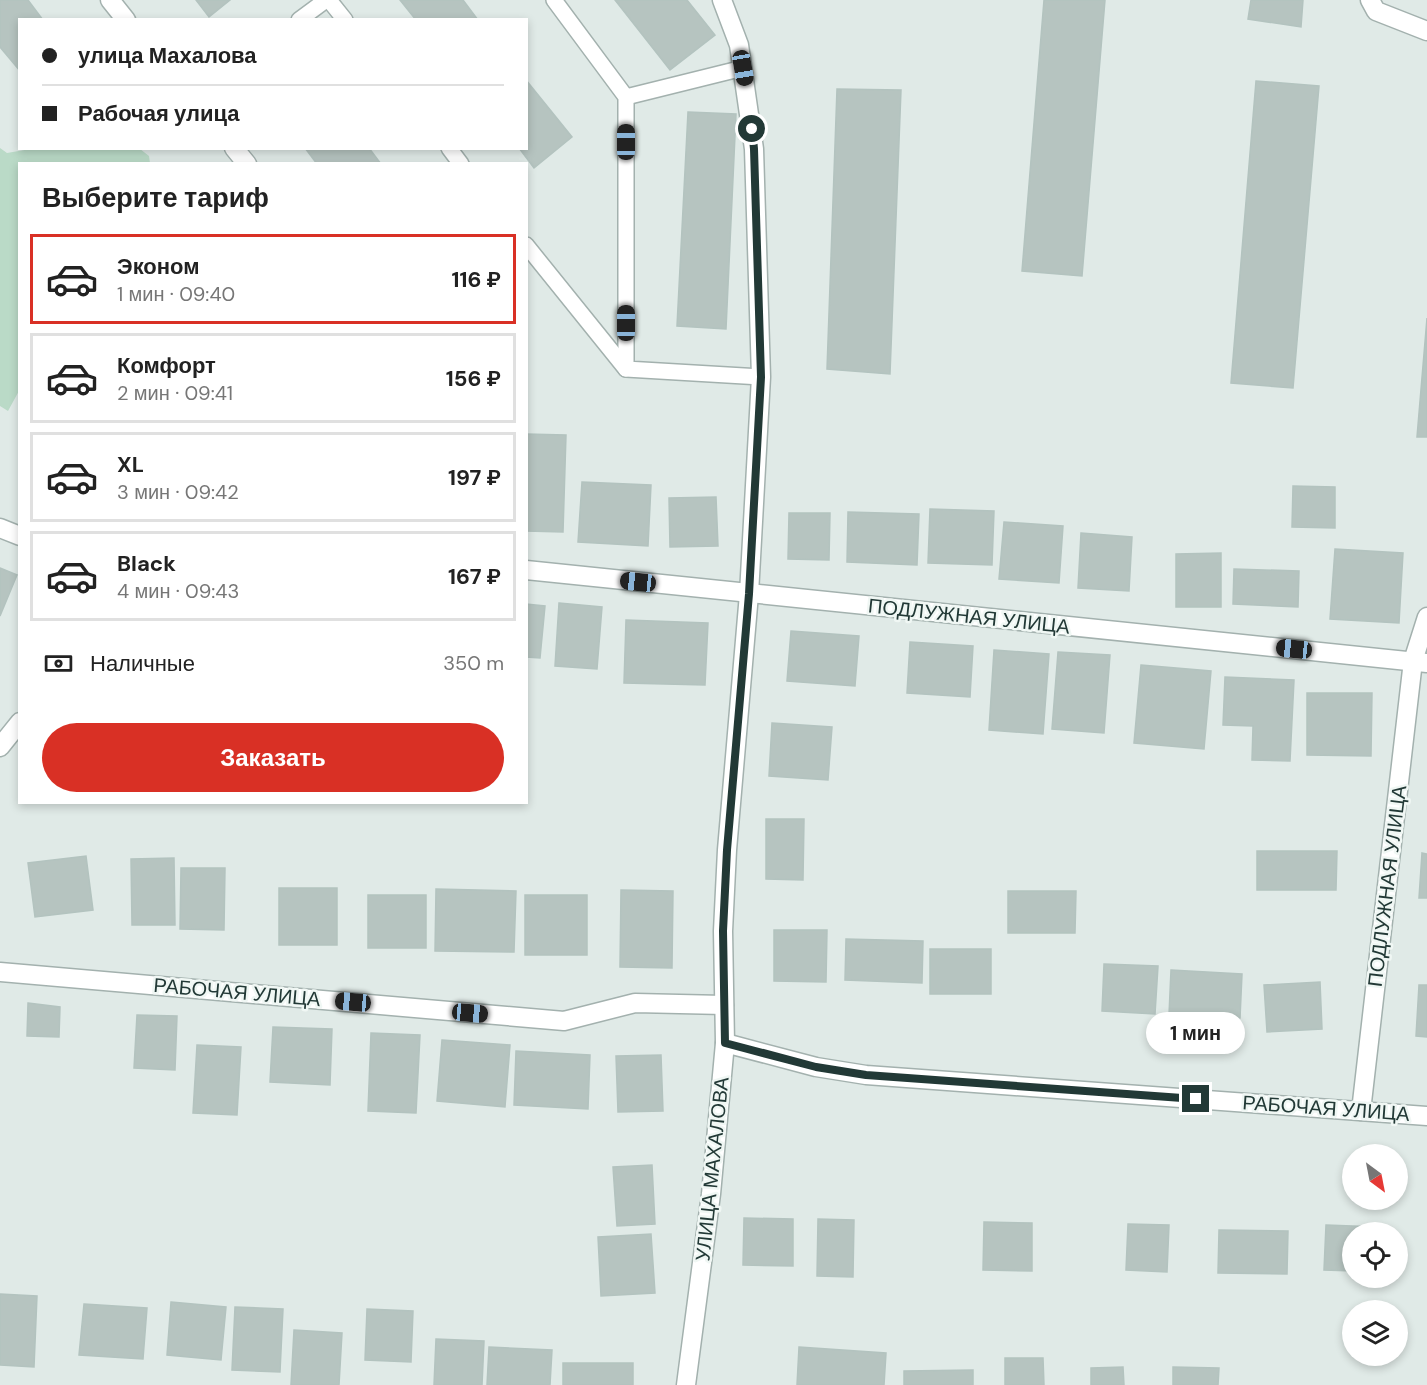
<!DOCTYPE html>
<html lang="ru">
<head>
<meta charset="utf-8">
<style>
	:root { --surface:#fff; --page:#f2f2f2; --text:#222; --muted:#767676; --line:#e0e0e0; --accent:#d93025 }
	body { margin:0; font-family:"DM Sans",sans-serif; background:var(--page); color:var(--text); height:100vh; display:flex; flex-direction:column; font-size:22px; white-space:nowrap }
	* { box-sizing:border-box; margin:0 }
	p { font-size:20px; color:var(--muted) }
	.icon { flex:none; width:33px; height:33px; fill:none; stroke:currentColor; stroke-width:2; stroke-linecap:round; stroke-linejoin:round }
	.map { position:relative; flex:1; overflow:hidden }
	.side { position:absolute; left:18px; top:162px; width:510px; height:642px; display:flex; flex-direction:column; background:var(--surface); border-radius:0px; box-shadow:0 3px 9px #0003 }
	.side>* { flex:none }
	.banner { position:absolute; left:18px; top:18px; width:510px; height:132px; border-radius:0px; box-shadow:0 3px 9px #0003; display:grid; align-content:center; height:132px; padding:0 24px; background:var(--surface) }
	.needle { width:39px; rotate:148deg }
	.tools { position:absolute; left:1342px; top:1144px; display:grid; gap:12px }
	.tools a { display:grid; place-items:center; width:66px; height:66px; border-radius:50%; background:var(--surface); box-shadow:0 3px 9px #0003; font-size:30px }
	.end { position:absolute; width:27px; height:27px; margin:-14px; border:8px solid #223936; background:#fff; box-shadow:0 0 0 3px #fff }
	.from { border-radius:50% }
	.bubble { position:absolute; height:42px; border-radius:21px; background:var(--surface); box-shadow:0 3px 9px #0003; font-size:20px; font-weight:700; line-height:42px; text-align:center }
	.car { position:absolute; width:18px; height:36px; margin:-18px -9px; border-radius:8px; box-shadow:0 0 4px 2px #0007; background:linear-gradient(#222 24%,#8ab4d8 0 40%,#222 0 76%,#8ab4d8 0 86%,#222 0) }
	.banner b { display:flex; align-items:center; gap:21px; height:57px; font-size:22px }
	.banner b+b { border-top:2px solid var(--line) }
	.banner i { width:15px; height:15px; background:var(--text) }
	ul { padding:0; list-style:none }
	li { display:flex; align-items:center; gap:18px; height:90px; margin:0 12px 9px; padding:0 12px; border:3px solid var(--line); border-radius:0px }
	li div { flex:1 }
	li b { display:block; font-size:22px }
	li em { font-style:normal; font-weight:700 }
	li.selected { border-color:var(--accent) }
	li>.icon { width:54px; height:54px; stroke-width:1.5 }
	h2 { padding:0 24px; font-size:27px; line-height:72px }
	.pay { display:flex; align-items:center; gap:15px; height:66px; padding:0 24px; font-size:22px }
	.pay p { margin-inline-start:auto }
	.action { display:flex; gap:12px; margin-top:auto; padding:12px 24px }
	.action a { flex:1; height:69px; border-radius:36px; background:var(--accent); color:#fff; font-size:24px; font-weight:700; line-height:69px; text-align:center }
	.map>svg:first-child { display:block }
	.green { fill:#badac7 }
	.building { fill:#b6c4c0; stroke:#b3c3bf; stroke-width:1.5 }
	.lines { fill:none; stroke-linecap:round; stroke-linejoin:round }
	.lane-casing { stroke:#a3b1ae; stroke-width:18 }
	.street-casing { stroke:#a3b1ae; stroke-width:21 }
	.lane { stroke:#fff; stroke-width:15 }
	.street { stroke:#fff; stroke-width:18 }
	.route { stroke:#223936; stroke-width:8 }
	.labels { text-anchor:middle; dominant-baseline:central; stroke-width:5; stroke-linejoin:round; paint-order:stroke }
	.street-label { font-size:20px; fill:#223936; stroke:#f0f7f4 }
</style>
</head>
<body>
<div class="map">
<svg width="1427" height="1385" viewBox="0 0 1427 1385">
	<rect width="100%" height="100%" fill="#e0eae7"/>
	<polygon class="green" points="0,148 7,153 36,148 140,149 149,156 150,163 20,164 20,389 8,411 0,406"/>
	<g class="building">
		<polygon points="0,0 28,0 43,20 20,20 20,71 0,47"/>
		<polygon points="196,0 230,0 209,17"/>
		<polygon points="400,0 463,0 478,20 416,20"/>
		<polygon points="615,0 687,0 715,35 670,70"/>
		<polygon points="1044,0 1105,0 1082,276 1022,271"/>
		<polygon points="1251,0 1303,0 1301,27 1248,19"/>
		<polygon points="526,80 572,137 534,168 519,148 526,148"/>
		<polygon points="1256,81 1319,86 1293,388 1231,383"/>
		<polygon points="837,89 901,90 890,374 827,369"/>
		<polygon points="688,112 736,114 726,329 677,326"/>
		<polygon points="305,148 369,148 381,164 317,164"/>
		<polygon points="1427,318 1427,437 1417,437"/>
		<polygon points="526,434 566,435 563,532 526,531"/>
		<polygon points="582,482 651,485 648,546 578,542"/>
		<polygon points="1293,486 1335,487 1335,528 1292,527"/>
		<polygon points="716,497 718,546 670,547 669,498"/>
		<polygon points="930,509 994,511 992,565 928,563"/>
		<polygon points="848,512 919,514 917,565 847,562"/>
		<polygon points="789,513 830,513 829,560 788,559"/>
		<polygon points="1004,522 1063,526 1059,583 999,579"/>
		<polygon points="1081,533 1132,537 1129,591 1078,588"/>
		<polygon points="1335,549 1403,553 1399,623 1330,619"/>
		<polygon points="1221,553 1221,607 1176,607 1176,554"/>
		<polygon points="0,568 17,575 0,616"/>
		<polygon points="1234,569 1299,571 1298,607 1233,604"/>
		<polygon points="559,603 602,607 597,669 555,666"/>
		<polygon points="526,604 545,606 540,658 526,657"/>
		<polygon points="626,620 708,623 705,685 624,683"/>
		<polygon points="791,631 859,636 855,686 787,681"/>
		<polygon points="910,642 973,646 970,697 907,693"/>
		<polygon points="994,650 1049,654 1043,734 989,730"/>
		<polygon points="1058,652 1110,655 1104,733 1052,729"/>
		<polygon points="1141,665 1211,671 1204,749 1134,743"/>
		<polygon points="1225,677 1294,680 1290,761 1252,760 1253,726 1223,725"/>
		<polygon points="1307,693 1372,693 1371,756 1307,755"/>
		<polygon points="772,723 832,727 828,780 769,776"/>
		<polygon points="766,819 804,819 803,880 766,879"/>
		<polygon points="1257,851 1337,851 1336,890 1257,890"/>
		<polygon points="1422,853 1427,854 1427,898 1419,898"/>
		<polygon points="86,856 93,910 35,917 28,863"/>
		<polygon points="174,858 175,925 132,925 131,859"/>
		<polygon points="181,868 225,868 224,930 180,929"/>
		<rect x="279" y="888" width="58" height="57"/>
		<polygon points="436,889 516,891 514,952 435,951"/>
		<polygon points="621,890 673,891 672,968 620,967"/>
		<polygon points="1008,891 1076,891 1075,933 1008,933"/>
		<rect x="368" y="895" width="58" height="53"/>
		<rect x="525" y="895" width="62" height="60"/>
		<polygon points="774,930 827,930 826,982 774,981"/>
		<polygon points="846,939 923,941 922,983 845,980"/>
		<rect x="930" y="949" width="61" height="45"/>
		<polygon points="1104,964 1158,966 1155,1014 1102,1011"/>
		<polygon points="1171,970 1242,974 1240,1018 1169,1015"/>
		<polygon points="1320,982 1322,1029 1267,1032 1264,985"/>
		<polygon points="1419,985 1427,985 1427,1037 1416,1036"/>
		<polygon points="28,1003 60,1007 59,1037 27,1036"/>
		<polygon points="137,1015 177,1016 175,1070 134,1068"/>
		<polygon points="273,1027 332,1029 330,1085 270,1082"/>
		<polygon points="371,1033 420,1035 416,1113 368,1111"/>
		<polygon points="442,1040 510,1045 505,1107 437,1101"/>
		<polygon points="197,1045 241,1047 237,1115 193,1113"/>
		<polygon points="516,1051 590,1055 588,1109 514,1105"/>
		<polygon points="661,1055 663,1111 618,1112 616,1056"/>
		<polygon points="652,1165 655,1224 617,1226 613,1167"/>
		<polygon points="744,1218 793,1219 793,1266 743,1265"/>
		<polygon points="818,1219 854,1220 853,1277 817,1276"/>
		<polygon points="984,1222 1032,1223 1032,1271 983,1270"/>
		<polygon points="1128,1224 1169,1225 1167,1272 1126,1270"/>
		<polygon points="1326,1225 1379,1227 1379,1233 1353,1233 1353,1271 1324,1270"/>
		<polygon points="1219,1230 1288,1231 1287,1274 1218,1273"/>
		<polygon points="651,1234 655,1293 601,1296 598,1237"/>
		<polygon points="0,1294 37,1296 34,1367 0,1365"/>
		<polygon points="171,1302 226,1307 221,1360 167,1355"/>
		<polygon points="84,1304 147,1308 143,1359 79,1355"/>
		<polygon points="235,1307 283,1309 280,1372 232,1370"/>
		<polygon points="367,1309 413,1311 411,1362 365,1360"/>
		<polygon points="294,1330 342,1333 339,1385 291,1385"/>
		<polygon points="436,1339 484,1341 482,1385 434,1385"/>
		<polygon points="489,1347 552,1350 550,1385 487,1385"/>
		<polygon points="799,1347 886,1353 884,1385 797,1385"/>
		<polygon points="1005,1358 1043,1358 1044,1385 1005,1385"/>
		<rect x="563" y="1363" width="70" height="22"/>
		<polygon points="1123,1367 1124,1385 1091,1385 1091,1368"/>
		<polygon points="1173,1367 1219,1368 1218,1385 1173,1385"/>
		<polygon points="973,1370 973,1385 904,1385 904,1371"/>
	</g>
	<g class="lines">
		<g class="lane-casing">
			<g id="lane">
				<polyline points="329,0 345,20"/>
				<polyline points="554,0 626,97 626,369 761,377"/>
				<polyline points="299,20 326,0"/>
				<polyline points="626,97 743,68"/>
				<polyline points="449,148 461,164"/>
				<polyline points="526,245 626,369"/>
			</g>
		</g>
		<g class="street-casing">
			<g id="street">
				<polyline points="110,0 126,20"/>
				<polyline points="1370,0 1376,11 1427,31"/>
				<polyline points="234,148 247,164"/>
				<polyline points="0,528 20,536"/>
				<polyline points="526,570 1427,663"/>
				<polyline points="0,747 20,722"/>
				<polyline points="0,972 564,1021 635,1003 724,1005"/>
				<polyline points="725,1043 816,1067 866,1075 1427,1116"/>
				<polyline points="1361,1111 1413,661 1427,617"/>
				<polyline points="686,1385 711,1194 725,1043 723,931 727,850 749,594 761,377 754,149 739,45 722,0"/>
			</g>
		</g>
		<use href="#lane" class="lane"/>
		<use href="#street" class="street"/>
	</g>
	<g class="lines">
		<polyline class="route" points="752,129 754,149 761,377 749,594 727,850 723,931 725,1043 816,1067 866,1075 1196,1099"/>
	</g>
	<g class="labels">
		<g class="street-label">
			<text transform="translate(969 616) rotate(6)">ПОДЛУЖНАЯ УЛИЦА</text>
			<text transform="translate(1387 886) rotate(-83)">ПОДЛУЖНАЯ УЛИЦА</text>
			<text transform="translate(237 992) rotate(5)">РАБОЧАЯ УЛИЦА</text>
			<text transform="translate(1326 1108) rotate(4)">РАБОЧАЯ УЛИЦА</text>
			<text transform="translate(712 1169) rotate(-84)">УЛИЦА МАХАЛОВА</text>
		</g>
	</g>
</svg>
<div class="tools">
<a><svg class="needle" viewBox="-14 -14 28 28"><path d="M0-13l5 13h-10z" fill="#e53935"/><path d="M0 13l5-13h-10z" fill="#767676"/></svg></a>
<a><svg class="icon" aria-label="locate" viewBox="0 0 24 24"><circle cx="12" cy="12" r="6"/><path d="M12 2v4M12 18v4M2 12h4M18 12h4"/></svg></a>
<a><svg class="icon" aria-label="layers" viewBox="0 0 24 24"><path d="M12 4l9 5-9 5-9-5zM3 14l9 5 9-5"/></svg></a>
</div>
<i class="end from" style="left:752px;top:129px"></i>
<i class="end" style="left:1196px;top:1099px"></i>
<div class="bubble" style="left:1146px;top:1012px;width:99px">1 мин</div>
<i class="car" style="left:743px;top:68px;rotate:170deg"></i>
<i class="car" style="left:626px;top:142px;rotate:0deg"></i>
<i class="car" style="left:626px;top:323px;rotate:0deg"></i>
<i class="car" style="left:638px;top:582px;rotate:276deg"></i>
<i class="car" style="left:1294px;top:649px;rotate:276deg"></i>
<i class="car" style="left:353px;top:1002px;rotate:275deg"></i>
<i class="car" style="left:470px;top:1013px;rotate:95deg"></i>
<div class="banner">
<b><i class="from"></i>улица Махалова</b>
<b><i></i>Рабочая улица</b>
</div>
<section class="side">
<h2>Выберите тариф</h2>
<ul>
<li class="selected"><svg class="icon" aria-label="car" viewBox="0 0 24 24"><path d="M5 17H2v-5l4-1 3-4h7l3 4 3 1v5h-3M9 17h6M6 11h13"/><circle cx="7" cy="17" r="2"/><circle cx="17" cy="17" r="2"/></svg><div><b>Эконом</b><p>1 мин · 09:40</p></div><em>116 ₽</em></li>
<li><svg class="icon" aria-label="car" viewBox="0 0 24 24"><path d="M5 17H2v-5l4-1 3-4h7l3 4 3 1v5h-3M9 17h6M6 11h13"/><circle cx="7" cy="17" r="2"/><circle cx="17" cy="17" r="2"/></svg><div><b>Комфорт</b><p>2 мин · 09:41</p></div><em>156 ₽</em></li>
<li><svg class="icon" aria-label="car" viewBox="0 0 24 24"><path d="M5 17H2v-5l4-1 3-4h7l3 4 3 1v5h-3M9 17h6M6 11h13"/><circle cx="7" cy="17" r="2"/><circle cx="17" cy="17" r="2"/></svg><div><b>XL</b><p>3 мин · 09:42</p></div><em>197 ₽</em></li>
<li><svg class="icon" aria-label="car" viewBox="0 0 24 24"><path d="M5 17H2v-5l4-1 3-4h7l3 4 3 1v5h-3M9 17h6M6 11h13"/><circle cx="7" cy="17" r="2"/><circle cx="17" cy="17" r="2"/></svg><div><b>Black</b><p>4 мин · 09:43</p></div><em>167 ₽</em></li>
</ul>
<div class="pay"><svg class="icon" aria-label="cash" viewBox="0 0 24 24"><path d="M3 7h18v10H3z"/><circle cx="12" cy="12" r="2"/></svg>Наличные<p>350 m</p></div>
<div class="action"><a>Заказать</a></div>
</section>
</div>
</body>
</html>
